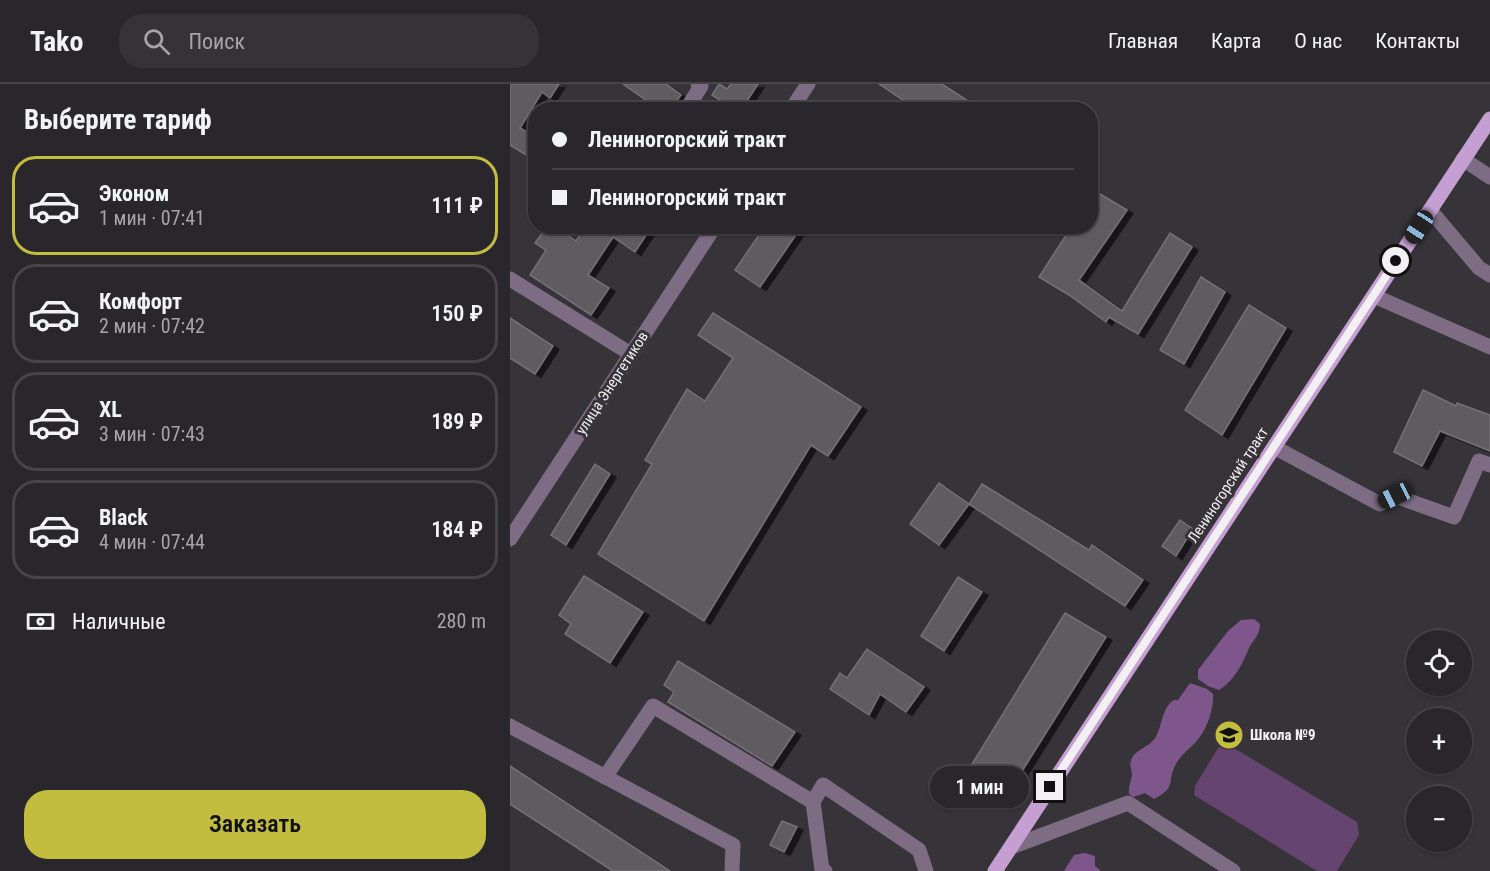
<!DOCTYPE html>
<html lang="ru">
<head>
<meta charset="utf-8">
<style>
	:root { --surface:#29272b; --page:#353337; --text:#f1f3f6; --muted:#a5a5a9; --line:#454447; --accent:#c2bd3f }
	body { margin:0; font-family:"Roboto Condensed",sans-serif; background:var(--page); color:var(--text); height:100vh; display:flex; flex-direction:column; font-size:22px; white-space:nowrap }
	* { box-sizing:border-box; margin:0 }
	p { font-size:20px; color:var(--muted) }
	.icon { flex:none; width:33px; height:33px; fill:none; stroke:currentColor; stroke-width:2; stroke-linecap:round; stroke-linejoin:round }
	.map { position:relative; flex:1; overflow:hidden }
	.side { display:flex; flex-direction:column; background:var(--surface); width:510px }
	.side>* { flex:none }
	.guide { position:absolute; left:18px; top:18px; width:570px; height:132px; border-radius:24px; box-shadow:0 2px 4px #0004,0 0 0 2px var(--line); display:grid; align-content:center; height:132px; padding:0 24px; background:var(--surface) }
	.fabs { position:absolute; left:896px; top:546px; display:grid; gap:12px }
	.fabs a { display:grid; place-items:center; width:66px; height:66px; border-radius:50%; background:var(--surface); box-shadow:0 2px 4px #0004,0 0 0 2px var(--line); font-size:30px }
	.end { position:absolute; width:27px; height:27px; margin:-14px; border:8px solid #f2f0f3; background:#111; box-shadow:0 0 0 3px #111 }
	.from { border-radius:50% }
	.bubble { position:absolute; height:42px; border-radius:21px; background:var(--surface); box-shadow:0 2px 4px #0004,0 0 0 2px var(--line); font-size:20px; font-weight:600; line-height:42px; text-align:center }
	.car { position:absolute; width:18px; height:36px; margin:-18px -9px; border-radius:8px; box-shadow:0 0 4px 2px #0007; background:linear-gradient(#222 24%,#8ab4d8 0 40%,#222 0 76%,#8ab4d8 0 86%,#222 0) }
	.guide b { display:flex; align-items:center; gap:21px; height:57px; font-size:22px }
	.guide b+b { border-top:2px solid var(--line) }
	.guide i { width:15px; height:15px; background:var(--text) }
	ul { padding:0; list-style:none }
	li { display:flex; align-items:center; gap:18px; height:99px; margin:0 12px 9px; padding:0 12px; border:3px solid var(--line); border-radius:24px }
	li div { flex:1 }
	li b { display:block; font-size:22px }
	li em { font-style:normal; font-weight:600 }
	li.selected { border-color:var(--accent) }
	li>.icon { width:54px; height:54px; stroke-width:1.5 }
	h2 { padding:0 24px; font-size:27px; line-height:72px }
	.pay { display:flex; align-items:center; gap:15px; height:66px; padding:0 24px; font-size:22px }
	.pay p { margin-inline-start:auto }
	.action { display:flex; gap:12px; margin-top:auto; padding:12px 24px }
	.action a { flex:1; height:69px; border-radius:24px; background:var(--accent); color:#111; font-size:24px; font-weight:600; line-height:69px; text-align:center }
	header { display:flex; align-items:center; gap:36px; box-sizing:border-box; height:84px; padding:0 30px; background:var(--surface); border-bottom:2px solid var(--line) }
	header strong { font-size:28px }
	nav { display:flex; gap:33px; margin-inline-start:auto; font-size:21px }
	.search { width:420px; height:54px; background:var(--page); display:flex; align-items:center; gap:15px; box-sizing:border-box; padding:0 21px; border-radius:24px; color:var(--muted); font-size:22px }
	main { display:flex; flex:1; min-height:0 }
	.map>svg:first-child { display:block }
	.green { fill:#654470 }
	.forest { fill:#7f568c }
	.building { fill:#5f5b61; stroke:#747075; stroke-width:1.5; filter:url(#shadow) }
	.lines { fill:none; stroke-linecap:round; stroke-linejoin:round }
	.minor { stroke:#7e6b84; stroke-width:15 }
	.major { stroke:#c59fd2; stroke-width:15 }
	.route { stroke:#f2f0f3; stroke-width:8 }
	.labels { text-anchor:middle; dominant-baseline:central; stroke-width:6; stroke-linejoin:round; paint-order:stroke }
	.street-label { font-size:15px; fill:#f2f0f3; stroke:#373439 }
	.poi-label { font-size:15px; font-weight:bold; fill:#f2f0f3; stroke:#373439; text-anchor:start }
</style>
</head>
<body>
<header>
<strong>Tako</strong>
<div class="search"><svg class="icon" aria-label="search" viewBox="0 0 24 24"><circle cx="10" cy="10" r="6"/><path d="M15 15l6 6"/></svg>Поиск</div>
<nav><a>Главная</a><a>Карта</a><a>О нас</a><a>Контакты</a></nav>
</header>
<main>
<section class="side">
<h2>Выберите тариф</h2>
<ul>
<li class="selected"><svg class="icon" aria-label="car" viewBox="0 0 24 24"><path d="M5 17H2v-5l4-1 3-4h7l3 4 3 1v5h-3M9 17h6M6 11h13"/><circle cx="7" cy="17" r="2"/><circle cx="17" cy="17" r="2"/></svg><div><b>Эконом</b><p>1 мин · 07:41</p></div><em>111 ₽</em></li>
<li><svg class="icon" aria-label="car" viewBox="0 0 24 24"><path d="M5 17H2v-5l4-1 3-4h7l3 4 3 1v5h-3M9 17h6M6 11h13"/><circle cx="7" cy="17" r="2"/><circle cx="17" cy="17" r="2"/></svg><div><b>Комфорт</b><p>2 мин · 07:42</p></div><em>150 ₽</em></li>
<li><svg class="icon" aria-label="car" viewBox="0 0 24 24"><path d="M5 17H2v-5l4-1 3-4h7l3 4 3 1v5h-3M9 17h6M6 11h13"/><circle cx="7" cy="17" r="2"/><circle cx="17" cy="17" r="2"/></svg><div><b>XL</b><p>3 мин · 07:43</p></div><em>189 ₽</em></li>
<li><svg class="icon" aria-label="car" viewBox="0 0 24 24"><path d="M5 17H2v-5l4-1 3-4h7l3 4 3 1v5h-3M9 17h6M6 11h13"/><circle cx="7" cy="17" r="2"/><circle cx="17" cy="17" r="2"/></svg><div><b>Black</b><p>4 мин · 07:44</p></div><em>184 ₽</em></li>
</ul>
<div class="pay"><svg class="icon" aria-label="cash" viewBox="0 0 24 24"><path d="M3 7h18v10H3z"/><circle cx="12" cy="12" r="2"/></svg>Наличные<p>280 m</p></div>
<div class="action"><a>Заказать</a></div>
</section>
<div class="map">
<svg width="980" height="787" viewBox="0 0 980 787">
	<defs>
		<filter id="shadow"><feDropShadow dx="6" dy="3.5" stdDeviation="0" flood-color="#0009"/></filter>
	</defs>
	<rect width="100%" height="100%" fill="#373439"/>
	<polygon class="green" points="717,660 847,738 849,751 827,787 807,787 684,711 685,702 708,664"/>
	<g class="forest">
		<path d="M744,535l6,5c0,10 -5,14 -10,22 -8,18 -14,33 -31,44l-11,-4 -10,-7v-9l30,-39 13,-11z"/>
		<path d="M680,599l17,6 6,5c1,17 -7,37 -18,49 -7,7 -14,12 -19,21 -10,17 2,23 -22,35l-9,-6 -12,4 -4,-3c-1,-7 2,-12 3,-19 0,-5 -3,-10 -1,-14 3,-12 18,-13 24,-23 8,-12 6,-30 19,-38h4z"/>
		<polygon points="575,769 585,772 585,782 591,787 554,787 564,771"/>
	</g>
	<g class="building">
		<polygon points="0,0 49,0 40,14 32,8 10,44 26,54 26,77 0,61"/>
		<polygon points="113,0 156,0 171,11 160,26 150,26"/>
		<polygon points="209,0 217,5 221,0 248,0 231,26 204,26 210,16 202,11"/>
		<polygon points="369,0 432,0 472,26 408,26"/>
		<polygon points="585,107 617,126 569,196 612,227 660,149 682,163 628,250 599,233 596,238 559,211 529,193 562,142 580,142 580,114"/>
		<polygon points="37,142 45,142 66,157 76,142 142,142 125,168 103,153 78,191 99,204 81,231 20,191 36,166 25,159"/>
		<polygon points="255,142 292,142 250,203 225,186"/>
		<polygon points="691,193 715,208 674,280 650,266"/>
		<polygon points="739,221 776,244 712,351 675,326"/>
		<polygon points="203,229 351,323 318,372 301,361 194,537 88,470 142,380 135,376 177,305 195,317 223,274 188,251"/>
		<polygon points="0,234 43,262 25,290 0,274"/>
		<polygon points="913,306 946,322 947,319 980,331 980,367 930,347 912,382 884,368"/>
		<polygon points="85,380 100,390 56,461 41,451"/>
		<polygon points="429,399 459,420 429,461 400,440"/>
		<polygon points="472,400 579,466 582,461 633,496 615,522 459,420"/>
		<polygon points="670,436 683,445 666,472 652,462"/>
		<polygon points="74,492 133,528 100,579 55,550 61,540 49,531"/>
		<polygon points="448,493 472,508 434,567 411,552"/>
		<polygon points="555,529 596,553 497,711 459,685"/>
		<polygon points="357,565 414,603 396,628 370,610 359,631 320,605 330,589 337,594"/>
		<polygon points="168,577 285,648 262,682 158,618 164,608 154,601"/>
		<polygon points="0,682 160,787 103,787 0,720"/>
		<polygon points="272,737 287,743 274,768 260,761"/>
	</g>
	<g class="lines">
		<g class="minor">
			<polyline points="176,26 191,2 188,0"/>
			<polyline points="281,26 298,0"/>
			<polyline points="953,75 980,93"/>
			<polyline points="920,126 969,184 980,191"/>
			<polyline points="0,195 121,270"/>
			<polyline points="864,212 980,263"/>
			<polyline points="764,363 870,420 885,412 944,433 969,377 980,381"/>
			<polyline points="0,455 205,142"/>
			<polyline points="0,642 223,761 222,787"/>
			<polyline points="95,693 143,622 303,718"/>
			<polyline points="501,763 618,719 723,787"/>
			<polyline points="315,787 312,786 303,718 313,701 409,766 416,787"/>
		</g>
		<polyline class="major" points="485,787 980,35"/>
	</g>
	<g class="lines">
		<polyline class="route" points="540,703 886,177"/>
	</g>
	<defs>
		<g id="school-disc" transform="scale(1.5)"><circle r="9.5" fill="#c2bd3f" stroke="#373439"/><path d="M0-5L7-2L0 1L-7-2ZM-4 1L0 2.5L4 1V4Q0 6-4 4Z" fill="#111"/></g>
	</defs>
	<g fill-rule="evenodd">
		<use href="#school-disc" x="719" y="651"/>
	</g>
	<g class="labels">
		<g class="street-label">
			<text transform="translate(102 299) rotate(-57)">улица Энергетиков</text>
			<text transform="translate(718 401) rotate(-57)">Лениногорский тракт</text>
		</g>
		<g class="poi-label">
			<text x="740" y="651">Школа №9</text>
		</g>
	</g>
</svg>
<div class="fabs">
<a><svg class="icon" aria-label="locate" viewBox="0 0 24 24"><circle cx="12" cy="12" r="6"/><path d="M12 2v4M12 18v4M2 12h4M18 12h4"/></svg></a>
<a>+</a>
<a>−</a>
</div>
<i class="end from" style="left:886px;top:177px"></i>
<i class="end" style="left:540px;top:703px"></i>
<div class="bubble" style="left:420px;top:682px;width:99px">1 мин</div>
<i class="car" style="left:909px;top:143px;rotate:213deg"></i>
<i class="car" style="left:885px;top:412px;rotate:244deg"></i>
<div class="guide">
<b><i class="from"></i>Лениногорский тракт</b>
<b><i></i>Лениногорский тракт</b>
</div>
</div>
</main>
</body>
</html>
